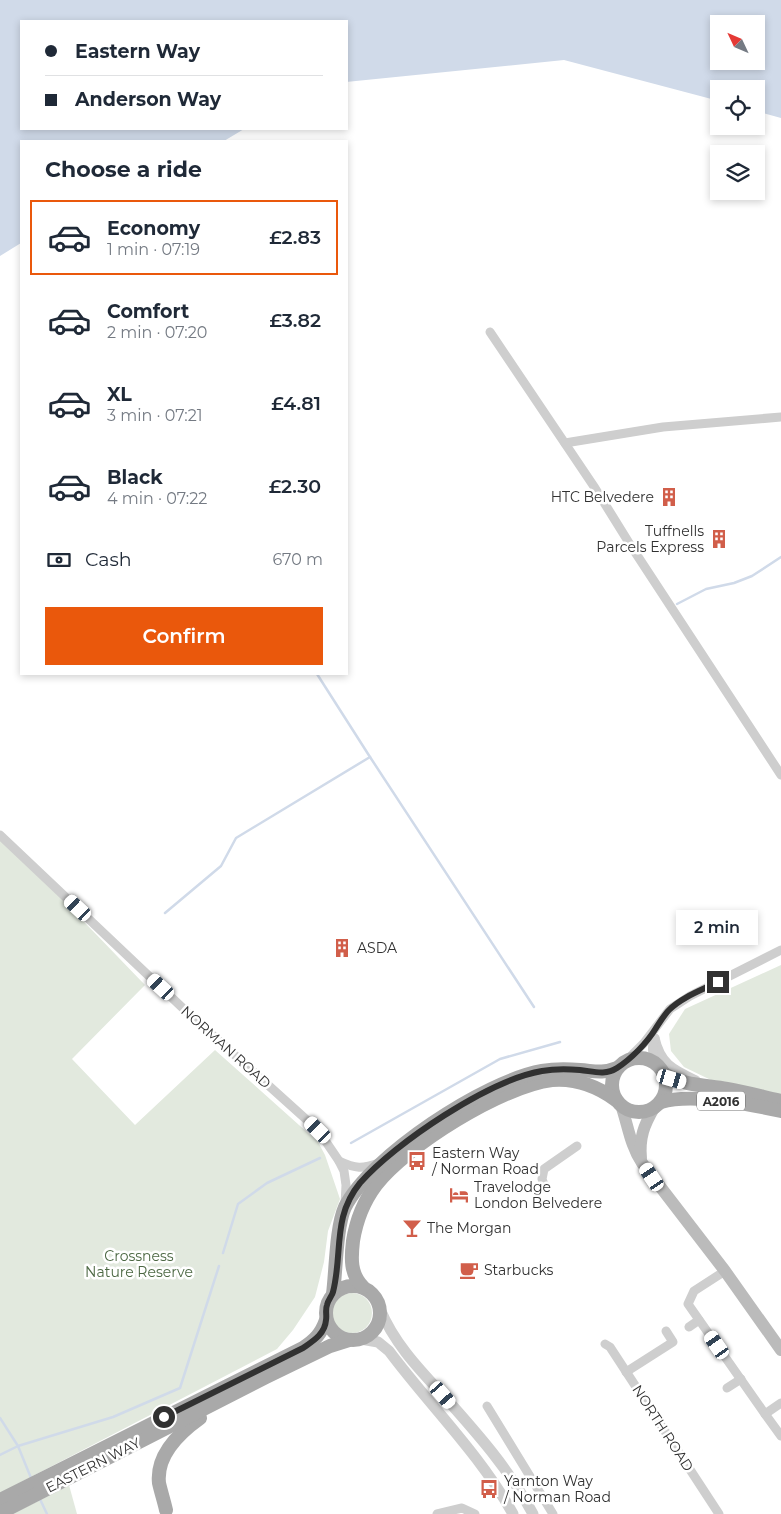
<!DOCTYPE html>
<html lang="en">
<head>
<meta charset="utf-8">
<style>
	:root { --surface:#fff; --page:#f2f2f3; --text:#1f2937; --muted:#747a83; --line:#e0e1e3; --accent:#ea580c }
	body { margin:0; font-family:Montserrat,sans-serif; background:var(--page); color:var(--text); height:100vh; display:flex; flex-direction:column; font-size:19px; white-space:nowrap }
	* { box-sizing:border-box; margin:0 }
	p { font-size:16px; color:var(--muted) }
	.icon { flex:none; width:28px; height:28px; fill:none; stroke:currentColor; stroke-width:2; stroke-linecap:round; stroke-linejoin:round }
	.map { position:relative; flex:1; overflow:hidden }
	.details { position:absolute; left:20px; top:140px; width:328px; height:535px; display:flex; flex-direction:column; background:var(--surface); border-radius:0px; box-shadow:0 2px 8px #0003 }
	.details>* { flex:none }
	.banner { position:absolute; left:20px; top:20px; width:328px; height:110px; border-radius:0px; box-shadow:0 2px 8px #0003; display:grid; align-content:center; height:110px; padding:0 25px; background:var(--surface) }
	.needle { width:32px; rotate:314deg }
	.controls { position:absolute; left:710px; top:15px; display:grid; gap:10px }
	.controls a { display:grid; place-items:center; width:55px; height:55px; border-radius:0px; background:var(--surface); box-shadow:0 2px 8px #0003; font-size:25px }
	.end { position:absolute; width:22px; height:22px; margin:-11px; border:6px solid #313131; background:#fff; box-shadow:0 0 0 2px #fff }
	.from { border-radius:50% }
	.bubble { position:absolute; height:35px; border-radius:0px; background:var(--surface); box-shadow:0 2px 8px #0003; font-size:16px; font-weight:600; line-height:35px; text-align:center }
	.car { position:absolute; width:15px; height:30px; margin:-15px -8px; border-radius:6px; box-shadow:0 0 4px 1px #0007; background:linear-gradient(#fff 24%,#345 0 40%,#fff 0 76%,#345 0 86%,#fff 0) }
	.banner b { display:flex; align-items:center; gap:18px; height:48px; font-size:19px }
	.banner b+b { border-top:1px solid var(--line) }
	.banner i { width:12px; height:12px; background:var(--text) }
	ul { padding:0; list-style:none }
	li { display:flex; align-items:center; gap:15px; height:75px; margin:0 10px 8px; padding:0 15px; border:2px solid transparent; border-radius:0px }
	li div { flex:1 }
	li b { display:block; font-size:19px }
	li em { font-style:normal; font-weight:600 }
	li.current { border-color:var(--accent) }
	li>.icon { width:45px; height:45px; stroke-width:1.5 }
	h2 { padding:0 25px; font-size:22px; line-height:60px }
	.pay { display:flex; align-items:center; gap:12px; height:55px; padding:0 25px; font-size:19px }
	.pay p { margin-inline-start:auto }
	.cta { display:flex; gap:10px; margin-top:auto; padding:10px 25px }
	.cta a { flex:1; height:58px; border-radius:0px; background:var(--accent); color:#fff; font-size:20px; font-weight:600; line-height:58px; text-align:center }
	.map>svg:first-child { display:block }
	.green { fill:#e2e9de }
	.water { fill:#d0dae9; fill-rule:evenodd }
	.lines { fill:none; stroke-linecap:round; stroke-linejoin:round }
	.stream { stroke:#d0dae9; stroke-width:2.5 }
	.minor { stroke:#cecece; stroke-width:9 }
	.tertiary { stroke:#cecece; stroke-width:11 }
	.secondary { stroke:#bbb; stroke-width:12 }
	.primary { stroke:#a9a9a9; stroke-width:14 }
	.route { stroke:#313131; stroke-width:6 }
	.labels { text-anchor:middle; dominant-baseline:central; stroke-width:5; stroke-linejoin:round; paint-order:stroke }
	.shield { fill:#fff; stroke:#6f6f6f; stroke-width:1 }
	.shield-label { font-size:12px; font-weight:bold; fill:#313131 }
	.poi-label { font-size:14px; fill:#313131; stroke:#fff; text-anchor:start }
	.street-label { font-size:14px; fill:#313131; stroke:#fff }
	.park-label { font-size:14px; fill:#4c6843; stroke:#fff }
</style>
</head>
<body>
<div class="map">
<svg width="781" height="1514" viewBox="0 0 781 1514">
	<rect width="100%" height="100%" fill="#fff"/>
	<g class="green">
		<polygon points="0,832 8,843 145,985 72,1059 135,1125 215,1050 318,1142 325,1155 340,1199 328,1231 324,1262 315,1297 293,1330 277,1349 0,1493"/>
		<polygon points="781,965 781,1097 713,1081 684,1067 671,1051 669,1034 685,1009"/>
		<circle cx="352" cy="1313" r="20"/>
		<polygon points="69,1485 77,1514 13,1514"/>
	</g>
	<path class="water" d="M0,0h781v118l-25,-7v-22h-37v12l-155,-41 -218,22v-61h-325v108h223l-20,12h-203v102l-21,13zM719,24h37v37h-37z"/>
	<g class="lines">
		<g class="stream">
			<polyline points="677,604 706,589 734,583 752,576 781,557"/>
			<polyline points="317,674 370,757 534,1007"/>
			<polyline points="165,913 221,866 236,838 370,757"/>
			<polyline points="351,1143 500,1059 560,1042"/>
			<polyline points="223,1253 238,1204 267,1183 320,1158"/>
			<polyline points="0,1418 18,1446 31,1478"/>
			<polyline points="0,1455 18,1446 113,1417 180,1388 219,1266"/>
			<polyline points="39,1497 47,1514"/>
		</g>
		<g class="minor">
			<polyline points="490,332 595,488 631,546 781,775"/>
			<polyline points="565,443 663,427 781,417"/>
			<polyline points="0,835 188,1013 318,1130 339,1161 344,1171 346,1185 345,1205"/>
			<path d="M655,1038c6,26 18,31 41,42"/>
			<path d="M655,1038c-5,11 -2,17 3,27"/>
			<polyline points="626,1061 644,1043 670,1009 690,996 781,950"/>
			<path d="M339,1161c17,8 23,8 40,2"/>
			<polyline points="545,1187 542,1179 544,1169 577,1146"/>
			<polyline points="725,1271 694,1291 688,1304 765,1414 781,1403"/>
			<polyline points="689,1327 699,1320"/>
			<polyline points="605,1344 610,1347 719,1514"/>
			<polyline points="626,1372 673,1342 666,1331"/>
			<polyline points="727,1388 741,1379"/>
			<polyline points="487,1406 553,1514"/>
			<polyline points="765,1414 781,1436"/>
			<polyline points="437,1514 462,1508 475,1514"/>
		</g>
		<g class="tertiary">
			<path d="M380,1309c14,34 39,60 63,86 33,37 67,75 90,119"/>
			<path d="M361,1339l17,3 11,9c41,55 91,103 124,163"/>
		</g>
		<g class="secondary">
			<path d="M621,1105c7,20 9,40 21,58l83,108 56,79"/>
			<path d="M641,1158c-2,-20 3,-33 13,-50"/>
		</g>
		<g class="primary">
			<circle cx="639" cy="1085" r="27"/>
			<path d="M663,1073c20,13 42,12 64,16 18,3 36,8 54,12"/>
			<path d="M661,1102c31,-9 88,2 120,9"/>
			<circle cx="353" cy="1313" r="27"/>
			<path d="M363,1287c-13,-13 -12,-29 -10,-46 3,-19 11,-40 23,-56 30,-39 126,-99 176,-105 24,-2 45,6 64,20"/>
			<path d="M333,1294c3,-23 3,-67 12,-87 26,-51 140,-126 197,-136 11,-2 26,-2 38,-1 15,1 21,4 37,-2"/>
			<path d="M0,1500l303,-152c12,-8 18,-14 23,-28"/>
			<path d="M166,1510c-2,-9 -5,-18 -7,-27 -3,-28 20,-50 41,-65"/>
			<polyline points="0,1513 266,1377 330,1346 349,1340"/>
		</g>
	</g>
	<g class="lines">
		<path class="route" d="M164,1417l139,-69c10,-7 22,-14 23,-28 1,-5 -1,-10 1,-15 1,-5 5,-9 6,-13 10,-39 -1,-75 27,-109 35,-40 129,-103 182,-112 11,-2 26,-2 38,-1 12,1 25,6 37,-2 14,-9 30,-25 39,-40 4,-6 8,-13 13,-18 13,-13 33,-20 49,-28"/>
	</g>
	<defs>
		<g id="building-bare" transform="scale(1.5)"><path d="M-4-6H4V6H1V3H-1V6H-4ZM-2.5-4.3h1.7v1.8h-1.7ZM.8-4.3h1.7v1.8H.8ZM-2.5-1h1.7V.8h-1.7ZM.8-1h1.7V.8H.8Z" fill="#d15e4a" stroke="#fff" stroke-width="2.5" paint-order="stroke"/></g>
		<g id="bus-bare" transform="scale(1.5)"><path d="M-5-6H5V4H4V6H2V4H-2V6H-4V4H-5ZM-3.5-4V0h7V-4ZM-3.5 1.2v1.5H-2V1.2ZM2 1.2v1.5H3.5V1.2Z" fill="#d15e4a" stroke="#fff" stroke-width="2.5" paint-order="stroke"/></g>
		<g id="hotel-bare" transform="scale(1.5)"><path d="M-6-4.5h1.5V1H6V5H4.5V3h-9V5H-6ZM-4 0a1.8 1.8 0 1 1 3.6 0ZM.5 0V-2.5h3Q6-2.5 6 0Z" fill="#d15e4a" stroke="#fff" stroke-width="2.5" paint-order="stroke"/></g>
		<g id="bar-bare" transform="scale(1.5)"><path d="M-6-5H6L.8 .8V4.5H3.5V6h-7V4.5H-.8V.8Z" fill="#d15e4a" stroke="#fff" stroke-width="2.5" paint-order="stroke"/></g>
		<g id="cafe-bare" transform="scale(1.5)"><path d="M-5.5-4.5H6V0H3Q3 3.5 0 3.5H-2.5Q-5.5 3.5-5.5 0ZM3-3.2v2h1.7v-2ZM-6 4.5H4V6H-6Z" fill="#d15e4a" stroke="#fff" stroke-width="2.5" paint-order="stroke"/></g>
	</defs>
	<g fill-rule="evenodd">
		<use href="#building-bare" x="669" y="497"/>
		<use href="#building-bare" x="719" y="539"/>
		<use href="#building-bare" x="342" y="948"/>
		<use href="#bus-bare" x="417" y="1161"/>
		<use href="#hotel-bare" x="459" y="1195"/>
		<use href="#bar-bare" x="412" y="1228"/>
		<use href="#cafe-bare" x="469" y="1270"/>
		<use href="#bus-bare" x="489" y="1489"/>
	</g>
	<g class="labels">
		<rect class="shield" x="697" y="1091.5" width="48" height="19" rx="4"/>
		<g class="shield-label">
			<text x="721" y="1101">A2016</text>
		</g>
		<g class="poi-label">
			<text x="654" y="497" text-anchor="end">HTC Belvedere</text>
			<text x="704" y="531" text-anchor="end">Tuffnells<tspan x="704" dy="16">Parcels Express</tspan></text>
			<text x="357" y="948">ASDA</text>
			<text x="432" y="1153">Eastern Way<tspan x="432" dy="16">/ Norman Road</tspan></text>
			<text x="474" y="1187">Travelodge<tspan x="474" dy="16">London Belvedere</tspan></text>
			<text x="427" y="1228">The Morgan</text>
			<text x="484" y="1270">Starbucks</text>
			<text x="504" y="1481">Yarnton Way<tspan x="504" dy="16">/ Norman Road</tspan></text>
		</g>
		<g class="street-label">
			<text transform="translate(226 1047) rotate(42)">NORMAN ROAD</text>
			<text transform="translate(663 1428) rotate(57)">NORTH ROAD</text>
			<text transform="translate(93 1465) rotate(-27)">EASTERN WAY</text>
		</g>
		<g class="park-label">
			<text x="139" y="1256">Crossness<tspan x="139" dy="16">Nature Reserve</tspan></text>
		</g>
	</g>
</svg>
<div class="controls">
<a><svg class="needle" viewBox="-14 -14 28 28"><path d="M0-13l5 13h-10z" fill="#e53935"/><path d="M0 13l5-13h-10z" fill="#747a83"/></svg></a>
<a><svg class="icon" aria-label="locate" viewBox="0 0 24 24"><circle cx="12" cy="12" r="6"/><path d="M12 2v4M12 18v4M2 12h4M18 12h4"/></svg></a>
<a><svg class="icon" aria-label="layers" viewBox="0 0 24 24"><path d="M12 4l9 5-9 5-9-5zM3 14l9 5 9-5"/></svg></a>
</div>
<i class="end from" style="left:164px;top:1417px"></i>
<i class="end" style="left:718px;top:982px"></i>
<div class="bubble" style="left:676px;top:910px;width:82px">2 min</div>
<i class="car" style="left:78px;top:908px;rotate:313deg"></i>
<i class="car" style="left:161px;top:987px;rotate:313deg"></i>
<i class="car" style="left:672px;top:1079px;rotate:106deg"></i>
<i class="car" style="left:318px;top:1130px;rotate:315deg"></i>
<i class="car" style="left:652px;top:1177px;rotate:326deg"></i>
<i class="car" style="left:717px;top:1345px;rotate:325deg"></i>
<i class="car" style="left:443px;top:1395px;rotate:139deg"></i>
<div class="banner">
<b><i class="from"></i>Eastern Way</b>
<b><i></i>Anderson Way</b>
</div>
<section class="details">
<h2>Choose a ride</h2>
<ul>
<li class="current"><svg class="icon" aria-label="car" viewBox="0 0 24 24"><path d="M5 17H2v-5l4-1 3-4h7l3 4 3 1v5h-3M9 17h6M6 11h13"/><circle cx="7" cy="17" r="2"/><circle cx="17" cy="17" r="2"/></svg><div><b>Economy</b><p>1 min · 07:19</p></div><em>£2.83</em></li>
<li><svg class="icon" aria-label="car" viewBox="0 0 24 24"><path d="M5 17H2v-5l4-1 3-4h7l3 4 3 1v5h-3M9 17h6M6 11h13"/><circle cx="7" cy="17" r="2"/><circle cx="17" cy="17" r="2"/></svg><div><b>Comfort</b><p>2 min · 07:20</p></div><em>£3.82</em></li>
<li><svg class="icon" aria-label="car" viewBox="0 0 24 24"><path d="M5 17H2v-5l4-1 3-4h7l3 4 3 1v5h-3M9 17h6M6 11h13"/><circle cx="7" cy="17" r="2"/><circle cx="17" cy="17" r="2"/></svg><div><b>XL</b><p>3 min · 07:21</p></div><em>£4.81</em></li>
<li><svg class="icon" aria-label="car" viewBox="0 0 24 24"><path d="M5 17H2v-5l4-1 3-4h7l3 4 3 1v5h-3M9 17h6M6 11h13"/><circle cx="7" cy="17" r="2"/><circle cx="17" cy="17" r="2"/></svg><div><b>Black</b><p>4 min · 07:22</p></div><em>£2.30</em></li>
</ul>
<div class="pay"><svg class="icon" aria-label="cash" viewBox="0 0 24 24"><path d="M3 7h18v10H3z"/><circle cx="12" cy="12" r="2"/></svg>Cash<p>670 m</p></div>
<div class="cta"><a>Confirm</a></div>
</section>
</div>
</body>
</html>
